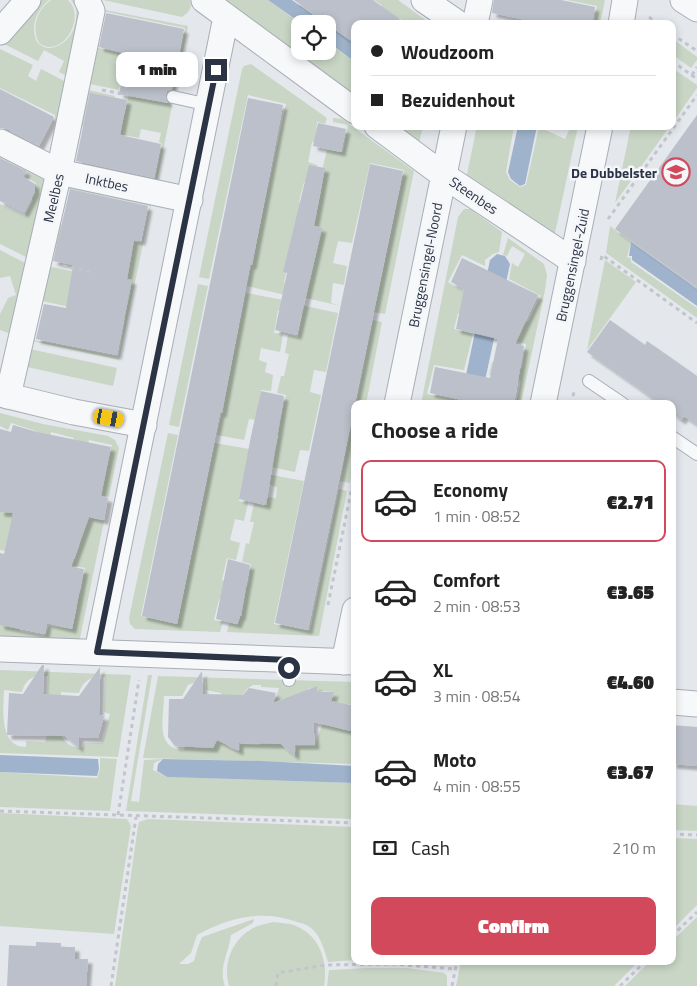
<!DOCTYPE html>
<html lang="en">
<head>
<meta charset="utf-8">
<style>
	:root { --surface:#fff; --page:#f6f6f6; --text:#222; --muted:#767676; --line:#e0e0e0; --accent:#d1495b }
	body { margin:0; font-family:"Titillium Web",sans-serif; background:var(--page); color:var(--text); height:100vh; display:flex; flex-direction:column; font-size:19px; white-space:nowrap }
	* { box-sizing:border-box; margin:0 }
	p { font-size:16px; color:var(--muted) }
	.icon { flex:none; width:28px; height:28px; fill:none; stroke:currentColor; stroke-width:2; stroke-linecap:round; stroke-linejoin:round }
	.map { position:relative; flex:1; overflow:hidden }
	.side { position:absolute; left:351px; top:400px; width:325px; height:565px; display:flex; flex-direction:column; background:var(--surface); border-radius:10px; box-shadow:0 2px 8px #0003 }
	.side>* { flex:none }
	.guide { position:absolute; left:351px; top:20px; width:325px; height:110px; border-radius:10px; box-shadow:0 2px 8px #0003; display:grid; align-content:center; height:110px; padding:0 20px; background:var(--surface) }
	.controls { position:absolute; left:291px; top:15px; display:grid; gap:10px }
	.controls a { display:grid; place-items:center; width:45px; height:45px; border-radius:10px; background:var(--surface); box-shadow:0 2px 8px #0003; font-size:25px }
	.end { position:absolute; width:22px; height:22px; margin:-11px; border:6px solid #2b3445; background:#fff; box-shadow:0 0 0 2px #fff }
	.from { border-radius:50% }
	.bubble { position:absolute; height:35px; border-radius:10px; background:var(--surface); box-shadow:0 2px 8px #0003; font-size:16px; font-weight:800; line-height:35px; text-align:center }
	.car { position:absolute; width:15px; height:30px; margin:-15px -8px; border-radius:6px; box-shadow:0 0 4px 1px #0007; background:linear-gradient(#f5c518 24%,#345 0 40%,#f5c518 0 76%,#345 0 86%,#f5c518 0) }
	.guide b { display:flex; align-items:center; gap:18px; height:48px; font-size:19px }
	.guide b+b { border-top:1px solid var(--line) }
	.guide i { width:12px; height:12px; background:var(--text) }
	ul { padding:0; list-style:none }
	li { display:flex; align-items:center; gap:15px; height:82px; margin:0 10px 8px; padding:0 10px; border:2px solid transparent; border-radius:10px }
	li div { flex:1 }
	li b { display:block; font-size:19px }
	li em { font-style:normal; font-weight:800 }
	li.current { border-color:var(--accent) }
	li>.icon { width:45px; height:45px; stroke-width:1.5 }
	h2 { padding:0 20px; font-size:22px; line-height:60px }
	.pay { display:flex; align-items:center; gap:12px; height:55px; padding:0 20px; font-size:19px }
	.pay p { margin-inline-start:auto }
	.primary-button { display:flex; gap:10px; margin-top:auto; padding:10px 20px }
	.primary-button a { flex:1; height:58px; border-radius:10px; background:var(--accent); color:#fff; font-size:20px; font-weight:800; line-height:58px; text-align:center }
	.map>svg:first-child { display:block }
	.green { fill:#c9d6c5; fill-rule:evenodd }
	.water { fill:#9fb4cc }
	.building { fill:#bbc0ca; filter:url(#shadow) }
	.lines { fill:none; stroke-linecap:round; stroke-linejoin:round }
	.lane-casing { stroke:#a9aeb7; stroke-width:14 }
	.street-casing { stroke:#a9aeb7; stroke-width:27 }
	.path { stroke:#c2c5cb; stroke-width:3; stroke-dasharray:4 4; stroke-linecap:butt }
	.lane { stroke:#f7f8fa; stroke-width:12 }
	.street { stroke:#f7f8fa; stroke-width:25 }
	.route { stroke:#2b3445; stroke-width:6 }
	.labels { text-anchor:middle; dominant-baseline:central; stroke-width:5; stroke-linejoin:round; paint-order:stroke }
	.poi-label { font-size:14px; font-weight:bold; fill:#2b3445; stroke:#f4f6f9; text-anchor:end }
	.street-label { font-size:14px; fill:#2b3445; stroke:#f4f6f9 }
</style>
</head>
<body>
<div class="map">
<svg width="697" height="986" viewBox="0 0 697 986">
	<defs>
		<filter id="shadow"><feDropShadow dx="4.5" dy="4.5" stdDeviation="1" flood-color="#0004"/></filter>
	</defs>
	<rect width="100%" height="100%" fill="#e4e7ec"/>
	<g class="green">
		<path d="M40,0h9c-13,11 -19,26 -12,42 12,14 32,1 37,-14 2,-6 3,-14 2,-20l-5,-8h8l3,6 -13,71 -10,-5 5,-11 -20,-11 -6,11 -36,-18z"/>
		<path d="M51,0h17c19,17 -6,60 -29,43 -8,-16 -2,-33 12,-43z"/>
		<path d="M103,0h87c3,8 -2,13 -8,17z"/>
		<polygon points="215,0 268,0 301,24 300,24 300,51 328,51 328,43 355,62 355,99"/>
		<polygon points="374,0 398,0 431,24 409,24 399,18 396,21 380,9 382,5"/>
		<polygon points="567,0 605,0 600,24 594,24 597,6"/>
		<path d="M100,9l88,17 -31,155 -89,-17 16,-75 31,7 -3,14 13,3 3,-15 4,-2v-16l-11,-2 -2,12 -34,-7zM102,11l83,17 -7,37 -83,-18zM138,82l34,7 -2,14 -35,-6zM79,126l60,12 2,-9 20,4 -2,9 3,2 -7,36 -84,-18z"/>
		<polygon points="673,39 697,57 697,60 691,68 673,55"/>
		<polygon points="0,49 33,65 28,76 36,81 41,69 68,83 60,122 55,119 55,115 0,88"/>
		<polygon points="251,64 327,118 325,124 317,122 316,134 322,143 312,142 308,162 317,165 314,184 304,182 299,202 309,205 288,262 284,283 292,285 290,296 247,286 286,104 248,95 209,279 199,277 242,69 244,66"/>
		<polygon points="672,68 697,85 697,88 673,122"/>
		<polygon points="333,118 342,119 414,171 385,314 374,312 404,170 370,163 352,243 338,241 333,263 347,266 344,285 333,283 331,303 341,306 297,296 316,248 320,227 311,225 315,206 318,206 322,185 319,184 327,150 343,152 348,125 333,122"/>
		<polygon points="393,126 423,126 419,144"/>
		<polygon points="477,126 514,126 506,172 510,180 520,187 526,185 539,127 565,139 571,126 578,126 555,233 548,233 466,179"/>
		<polygon points="631,126 670,126 615,203"/>
		<polygon points="0,158 45,180 28,258 0,244 0,204 25,216 33,200 29,197 36,183 26,177 27,173"/>
		<path d="M63,185l88,20 -32,155 -87,-19 15,-75 44,9 -13,-9 -15,-3 1,-11 -12,-3zM66,188l84,18 -8,37 -83,-18zM42,301l83,18 -6,38 -85,-17z"/>
		<polygon points="464,209 470,209 502,232 499,252 493,254 485,260 485,266 462,255 448,282 478,300 475,318 458,313 454,329 473,334 464,370 434,365 427,394 458,400 457,404 421,404 458,217"/>
		<polygon points="610,226 631,242 627,257 631,258 631,262 697,308 697,318 606,253"/>
		<polygon points="508,238 544,264 547,275 545,290 521,404 516,404 521,381 489,375 492,362 522,368 526,344 498,337 502,311 528,322 541,296 509,279 512,263 518,267 525,254 512,246 507,256 503,255"/>
		<polygon points="0,250 27,264 11,334 0,330 0,314 8,298 16,295 10,276 0,278"/>
		<polygon points="605,260 636,282 587,350"/>
		<polygon points="198,284 208,286 179,427 169,425"/>
		<polygon points="246,293 289,301 288,311 278,310 274,333 283,334 280,352 261,348 259,360 267,363 265,372 273,375 271,391 261,390 257,412 265,421 249,419 244,440 217,435"/>
		<polygon points="296,304 338,313 326,372 314,370 310,392 321,395 309,451 300,450 295,472 261,465 273,456 279,436 268,433 272,415 281,418 286,395 277,393 281,376 284,376 289,354 285,353 288,335 298,337 302,316 293,313"/>
		<polygon points="373,320 382,322 366,404 356,404"/>
		<polygon points="30,349 117,368 113,386 27,367"/>
		<polygon points="355,407 355,458 350,483 340,481"/>
		<path d="M0,413l43,11 65,12 7,4 4,8 -40,195 -79,-3v-58l6,-31 -6,-1v-74l28,-17 8,-28 -25,-8 -3,7 -8,-4zM51,432l23,6 -2,8 15,3 2,-9 23,5 -13,50 10,2 -5,24 -13,-3 4,-20 -50,-37zM75,543l5,2 -5,14 -4,-1 -1,7 15,3 -4,23h-3l-4,16 3,1 -5,21 -23,-3 -4,10 -26,-5 10,-41z"/>
		<polygon points="168,433 178,435 141,616 177,624 215,443 249,449 239,501 248,503 244,521 235,519 230,540 240,543 236,560 227,558 222,580 231,583 227,600 219,599 214,620 223,622 220,632 135,629 130,624 129,618"/>
		<polygon points="261,473 304,481 274,624 310,631 339,489 347,491 319,636 227,632 229,623 238,625 241,614 237,584 248,585 251,564 242,562 246,543 249,544 254,522 250,522 254,503 264,506 265,497 276,498 277,487 259,482"/>
		<path d="M0,670l131,5 -13,82 -118,-4zM38,676h10l-1,35 6,2 -8,29 -19,-1v6c-26,0 -23,-34 -22,-57l18,2c2,-9 8,-15 16,-16zM105,677l-1,35 6,2 -8,29h-18l-1,5c-32,-1 -22,-33 -22,-56l18,1c4,-13 13,-17 26,-16z"/>
		<polygon points="148,675 152,675 131,801 139,802 144,760 163,759 154,763 153,770 167,777 355,783 355,819 126,811"/>
		<path d="M158,676l197,6v23l-10,-1 -4,25 11,2 3,-18v51l-212,-6zM201,680l5,1v9l15,3 -1,19 -35,33 -1,5c-30,-1 -20,-33 -20,-54h18l6,-11zM253,685h8v2l18,1 -8,25 -12,32 -19,-1v6c-7,0 -14,-2 -16,-10l19,-46 4,-5zM317,687v4l17,1c-6,19 -14,36 -19,54h-19v6l-8,-1 -7,-7 22,-52 7,-4z"/>
		<polygon points="100,758 117,759 110,811 0,807 0,772 97,778 100,769"/>
		<polygon points="672,804 697,806 697,831 673,830"/>
		<polygon points="0,813 127,819 131,826 114,934 0,926"/>
		<path d="M148,819l207,8v133l-27,2c-4,-12 -7,-26 -17,-34 -3,-3 -10,-5 -14,-6 -36,-13 -68,-4 -100,13l-6,18 -12,11h9l6,-3 4,-14 4,-10 52,-18 -1,4 -22,12c-2,18 -13,32 -6,51h-110l23,-160 1,-4z"/>
		<polygon points="673,838 697,839 697,905 673,929"/>
		<polygon points="697,917 697,986 625,986 650,961 672,961 673,940"/>
		<path d="M274,922c5,1 11,1 16,2 28,7 39,36 34,62h-95c-7,-24 5,-51 29,-60 5,-2 11,-3 16,-4z"/>
		<polygon points="461,961 639,961 614,986 456,986"/>
		<polygon points="369,968 407,968 444,973 447,976 447,986 327,986 329,970"/>
	</g>
	<g class="water">
		<polygon points="268,0 292,0 326,24 302,24"/>
		<polygon points="328,25 355,44 355,62 328,42"/>
		<polygon points="518,126 537,126 525,184 520,186 511,179 508,172"/>
		<polygon points="631,242 697,289 697,306 632,260 632,256 629,256"/>
		<polygon points="497,254 505,256 510,264 480,404 460,404 490,260"/>
		<polygon points="0,755 98,759 99,769 97,776 0,772"/>
		<polygon points="163,759 262,761 355,766 355,783 167,777 157,771 158,764"/>
	</g>
	<g class="building">
		<polygon points="294,0 373,0 406,24 355,24 355,44"/>
		<polygon points="494,0 561,0 595,7 592,24 546,24 492,13"/>
		<polygon points="106,13 184,29 172,89 167,91 165,96 168,103 119,94 127,54 99,47"/>
		<polygon points="0,89 54,117 39,146 7,129 0,128"/>
		<polygon points="90,93 127,100 120,135 161,144 154,178 76,161"/>
		<polygon points="248,98 283,105 252,265 250,265 222,413 220,413 177,624 142,616"/>
		<polygon points="697,115 697,287 615,229"/>
		<polygon points="318,123 346,129 341,152 313,146"/>
		<polygon points="0,158 26,171 23,177 35,184 35,192 24,213 0,201"/>
		<polygon points="370,164 403,171 308,630 275,623"/>
		<polygon points="309,165 325,168 314,226 322,228 297,335 275,330 287,273 283,272"/>
		<polygon points="70,189 148,206 141,241 134,240 127,279 132,280 117,355 36,339 44,304 66,308 73,265 53,261"/>
		<polygon points="462,258 538,295 515,344 524,346 514,404 482,404 430,393 435,367 490,378 498,339 456,329 464,289 451,282"/>
		<polygon points="610,320 645,345 647,341 697,376 697,425 684,416 681,420 672,413 672,404 661,404 587,352"/>
		<polygon points="261,391 284,396 266,505 239,499 251,436"/>
		<polygon points="13,425 37,432 111,447 101,496 108,498 104,520 89,517 71,567 84,569 72,629 47,623 45,634 0,625 0,553 4,554 13,513 0,512 0,429 11,432"/>
		<polygon points="228,559 250,565 241,616 240,616 237,624 216,619"/>
		<polygon points="42,665 44,665 43,694 79,696 100,667 99,715 104,716 98,738 79,737 79,748 65,736 7,735 9,693 23,694"/>
		<polygon points="202,671 203,694 243,695 249,688 276,693 273,703 317,686 317,692 334,692 331,701 355,706 351,731 313,722 315,745 295,745 295,756 281,744 239,743 239,751 217,740 213,748 175,746 168,737 169,699 183,699"/>
		<polygon points="672,725 697,727 697,766 672,764"/>
		<polygon points="36,942 61,943 61,947 75,947 75,959 88,959 86,986 7,986 9,945 36,946"/>
	</g>
	<g class="lines">
		<g class="lane-casing">
			<g id="lane">
				<polyline points="173,97 209,105"/>
				<polyline points="589,381 623,404"/>
				<polyline points="672,437 697,454"/>
				<polyline points="289,680 289,660"/>
			</g>
		</g>
		<g class="street-casing">
			<g id="street">
				<polyline points="204,0 355,111"/>
				<polyline points="424,0 459,24"/>
				<polyline points="683,0 697,9"/>
				<polyline points="475,24 480,0"/>
				<polyline points="621,24 625,0"/>
				<polyline points="0,32 28,0"/>
				<polyline points="377,126 443,175 573,261"/>
				<polyline points="0,142 59,172 190,200"/>
				<polyline points="0,394 74,412 144,425"/>
				<polyline points="8,396 59,172 92,11 87,0"/>
				<polyline points="397,404 454,126"/>
				<polyline points="543,404 600,126"/>
				<polyline points="0,649 355,662"/>
				<polyline points="97,652 226,17"/>
				<polyline points="344,662 355,610"/>
				<polyline points="672,702 697,704"/>
			</g>
		</g>
		<g class="path">
			<polyline points="649,17 658,24"/>
			<polyline points="672,34 697,51"/>
			<polyline points="672,61 697,79"/>
			<polyline points="692,75 697,67"/>
			<polyline points="102,90 128,95"/>
			<polyline points="608,219 697,95"/>
			<polyline points="601,260 602,255 605,257 697,323"/>
			<polyline points="63,266 92,272"/>
			<polyline points="571,404 574,392"/>
			<polyline points="328,605 355,472"/>
			<polyline points="0,811 355,823"/>
			<polyline points="118,815 139,680"/>
			<polyline points="672,834 697,835"/>
			<polyline points="672,936 697,912"/>
			<polyline points="111,986 136,817"/>
			<polyline points="276,986 278,973 325,965 394,964 455,969"/>
			<polyline points="452,986 457,961"/>
			<polyline points="620,986 646,961"/>
		</g>
		<use href="#lane" class="lane"/>
		<use href="#street" class="street"/>
	</g>
	<g class="lines">
		<polyline class="route" points="216,70 97,652 289,660 289,668"/>
	</g>
	<defs>
		<g id="school-ring" transform="scale(1.4375)"><circle r="9.5" fill="#f4f6f9" stroke="#d1495b" stroke-width="1.5"/><path d="M0-5L7-2L0 1L-7-2ZM-4 1L0 2.5L4 1V4Q0 6-4 4Z" fill="#d1495b"/></g>
	</defs>
	<g fill-rule="evenodd">
		<use href="#school-ring" x="676" y="172"/>
	</g>
	<g class="labels">
		<g class="poi-label">
			<text x="657" y="172">De Dubbelster</text>
		</g>
		<g class="street-label">
			<text transform="translate(107 182) rotate(12)">Inktbes</text>
			<text transform="translate(474 195) rotate(34)">Steenbes</text>
			<text transform="translate(53 198) rotate(-77)">Meelbes</text>
			<text transform="translate(425 265) rotate(-79)">Bruggensingel-Noord</text>
			<text transform="translate(572 265) rotate(-78)">Bruggensingel-Zuid</text>
		</g>
	</g>
</svg>
<div class="controls">
<a><svg class="icon" aria-label="locate" viewBox="0 0 24 24"><circle cx="12" cy="12" r="6"/><path d="M12 2v4M12 18v4M2 12h4M18 12h4"/></svg></a>
</div>
<i class="end from" style="left:289px;top:668px"></i>
<i class="end" style="left:216px;top:70px"></i>
<div class="bubble" style="left:116px;top:52px;width:82px">1 min</div>
<i class="car" style="left:109px;top:418px;rotate:100deg"></i>
<div class="guide">
<b><i class="from"></i>Woudzoom</b>
<b><i></i>Bezuidenhout</b>
</div>
<section class="side">
<h2>Choose a ride</h2>
<ul>
<li class="current"><svg class="icon" aria-label="car" viewBox="0 0 24 24"><path d="M5 17H2v-5l4-1 3-4h7l3 4 3 1v5h-3M9 17h6M6 11h13"/><circle cx="7" cy="17" r="2"/><circle cx="17" cy="17" r="2"/></svg><div><b>Economy</b><p>1 min · 08:52</p></div><em>€2.71</em></li>
<li><svg class="icon" aria-label="car" viewBox="0 0 24 24"><path d="M5 17H2v-5l4-1 3-4h7l3 4 3 1v5h-3M9 17h6M6 11h13"/><circle cx="7" cy="17" r="2"/><circle cx="17" cy="17" r="2"/></svg><div><b>Comfort</b><p>2 min · 08:53</p></div><em>€3.65</em></li>
<li><svg class="icon" aria-label="car" viewBox="0 0 24 24"><path d="M5 17H2v-5l4-1 3-4h7l3 4 3 1v5h-3M9 17h6M6 11h13"/><circle cx="7" cy="17" r="2"/><circle cx="17" cy="17" r="2"/></svg><div><b>XL</b><p>3 min · 08:54</p></div><em>€4.60</em></li>
<li><svg class="icon" aria-label="car" viewBox="0 0 24 24"><path d="M5 17H2v-5l4-1 3-4h7l3 4 3 1v5h-3M9 17h6M6 11h13"/><circle cx="7" cy="17" r="2"/><circle cx="17" cy="17" r="2"/></svg><div><b>Moto</b><p>4 min · 08:55</p></div><em>€3.67</em></li>
</ul>
<div class="pay"><svg class="icon" aria-label="cash" viewBox="0 0 24 24"><path d="M3 7h18v10H3z"/><circle cx="12" cy="12" r="2"/></svg>Cash<p>210 m</p></div>
<div class="primary-button"><a>Confirm</a></div>
</section>
</div>
</body>
</html>
